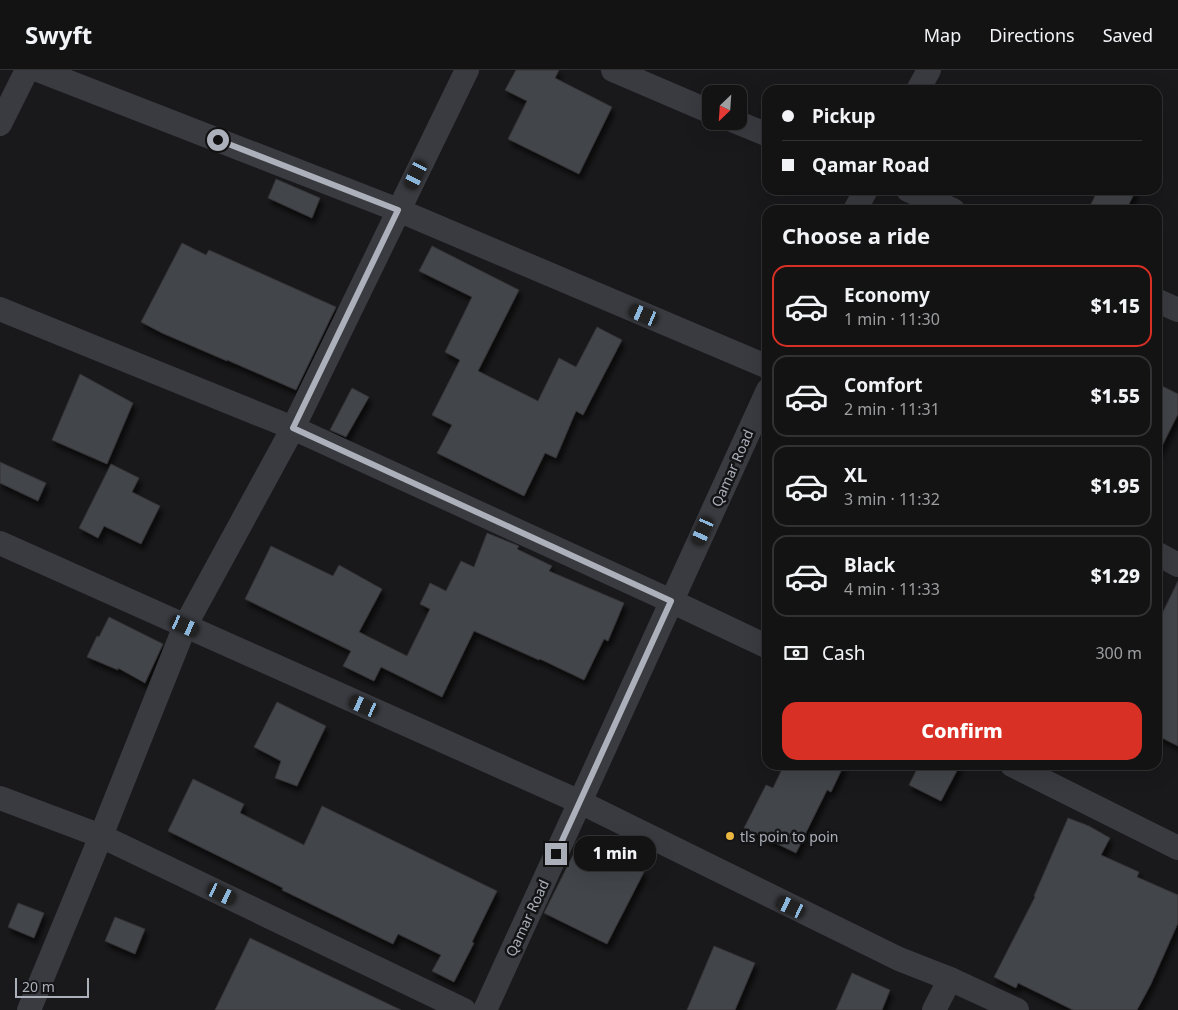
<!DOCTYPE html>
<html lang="en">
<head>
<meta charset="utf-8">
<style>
	:root { --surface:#131314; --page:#202022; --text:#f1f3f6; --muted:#9d9ea0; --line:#323234; --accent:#d93025 }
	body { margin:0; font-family:"Noto Sans",sans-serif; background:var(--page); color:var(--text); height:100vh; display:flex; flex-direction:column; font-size:19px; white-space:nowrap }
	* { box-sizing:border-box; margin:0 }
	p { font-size:16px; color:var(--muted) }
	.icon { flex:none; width:28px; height:28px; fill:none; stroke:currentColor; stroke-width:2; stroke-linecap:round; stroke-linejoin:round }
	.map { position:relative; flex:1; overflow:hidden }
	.side { position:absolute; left:762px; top:135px; width:400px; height:565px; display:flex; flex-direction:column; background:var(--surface); border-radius:15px; box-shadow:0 5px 20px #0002,0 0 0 1px var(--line) }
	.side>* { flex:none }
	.top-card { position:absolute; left:762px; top:15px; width:400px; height:110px; border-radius:15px; box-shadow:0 5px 20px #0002,0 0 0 1px var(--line); display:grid; align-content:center; height:110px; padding:0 20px; background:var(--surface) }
	.needle { width:32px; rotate:205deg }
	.buttons { position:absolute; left:702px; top:15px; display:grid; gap:10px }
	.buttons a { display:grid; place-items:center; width:45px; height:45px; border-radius:10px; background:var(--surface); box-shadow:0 5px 20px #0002,0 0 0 1px var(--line); font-size:25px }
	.scale { position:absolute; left:15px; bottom:12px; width:74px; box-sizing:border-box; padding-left:5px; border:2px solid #acb0ba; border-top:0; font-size:14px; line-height:18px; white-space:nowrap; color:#acb0ba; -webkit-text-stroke:4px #141416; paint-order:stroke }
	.end { position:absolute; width:22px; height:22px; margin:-11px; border:6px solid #acb0ba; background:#111; box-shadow:0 0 0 2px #111 }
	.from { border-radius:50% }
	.bubble { position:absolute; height:35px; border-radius:15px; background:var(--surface); box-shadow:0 5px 20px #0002,0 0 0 1px var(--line); font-size:16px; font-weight:800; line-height:35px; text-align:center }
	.car { position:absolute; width:15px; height:30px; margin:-15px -8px; border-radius:6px; box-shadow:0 0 4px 1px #0007; background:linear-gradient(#222 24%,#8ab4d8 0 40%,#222 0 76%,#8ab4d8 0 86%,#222 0) }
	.top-card b { display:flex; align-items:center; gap:18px; height:48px; font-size:19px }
	.top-card b+b { border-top:1px solid var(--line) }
	.top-card i { width:12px; height:12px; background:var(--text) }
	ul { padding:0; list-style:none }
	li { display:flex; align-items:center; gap:15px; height:82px; margin:0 10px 8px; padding:0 10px; border:2px solid var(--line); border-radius:15px }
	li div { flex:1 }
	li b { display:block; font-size:19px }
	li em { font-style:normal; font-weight:800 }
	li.current { border-color:var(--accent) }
	li>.icon { width:45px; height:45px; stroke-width:1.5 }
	h2 { padding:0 20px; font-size:22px; line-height:60px }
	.pay { display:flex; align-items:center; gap:12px; height:55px; padding:0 20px; font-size:19px }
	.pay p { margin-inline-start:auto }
	.button { display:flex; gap:10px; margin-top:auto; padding:10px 20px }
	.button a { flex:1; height:58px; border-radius:15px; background:var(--accent); color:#fff; font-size:20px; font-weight:800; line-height:58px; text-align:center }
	header { display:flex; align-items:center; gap:30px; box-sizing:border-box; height:70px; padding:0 25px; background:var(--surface); border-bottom:1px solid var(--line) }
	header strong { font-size:24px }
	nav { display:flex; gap:28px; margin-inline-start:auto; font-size:18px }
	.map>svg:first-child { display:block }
	.building { fill:#434448; stroke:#333337; filter:url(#shadow) }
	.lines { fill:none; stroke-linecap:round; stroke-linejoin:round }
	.street { stroke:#3a3b40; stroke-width:24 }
	.route { stroke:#acb0ba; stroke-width:6 }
	.poi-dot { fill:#ebb741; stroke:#141416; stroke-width:2 }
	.labels { text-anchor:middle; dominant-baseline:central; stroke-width:5; stroke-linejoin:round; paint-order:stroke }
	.street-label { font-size:14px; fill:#acb0ba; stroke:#141416 }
	.poi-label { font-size:14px; fill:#acb0ba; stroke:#141416; text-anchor:start }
</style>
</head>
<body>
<header>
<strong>Swyft</strong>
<nav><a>Map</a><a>Directions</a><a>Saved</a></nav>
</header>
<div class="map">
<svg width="1178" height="940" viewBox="0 0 1178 940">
	<defs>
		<filter id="shadow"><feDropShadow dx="3" dy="5.5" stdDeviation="2.5" flood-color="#0009"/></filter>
	</defs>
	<rect width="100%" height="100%" fill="#19191b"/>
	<g class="building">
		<polygon points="516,0 559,0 555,8 612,37 579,104 508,69 527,31 505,20"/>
		<polygon points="276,109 320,128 312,148 268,128"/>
		<polygon points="1098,120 1136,120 1126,140 1088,140"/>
		<polygon points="182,173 206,185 209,180 336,237 296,320 227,290 227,291 162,263 141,252"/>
		<polygon points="432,176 519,220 478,301 538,331 559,288 576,297 597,257 622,270 583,345 576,341 556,388 545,383 524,426 437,383 452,355 432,345 460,290 445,282 472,227 419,201"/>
		<polygon points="80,304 133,333 107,394 52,370"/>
		<polygon points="1158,314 1178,324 1178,344 1158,384"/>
		<polygon points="352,318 369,327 346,367 330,360"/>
		<polygon points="0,392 46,413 38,431 0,413"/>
		<polygon points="111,394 139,408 132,422 160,436 141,474 104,456 98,468 79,458"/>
		<polygon points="487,463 519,476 517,479 552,496 549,501 624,533 608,571 604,569 584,610 540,589 539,590 474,561 442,627 381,597 374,611 343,596 351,581 245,529 271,476 333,506 339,495 382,519 359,562 407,586 430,539 420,534 430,513 446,521 461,491 474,497"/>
		<polygon points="1178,511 1178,676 1158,666 1158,552"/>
		<polygon points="109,547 163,574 145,613 118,598 118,600 87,587 97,566 99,567"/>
		<polygon points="277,632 326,656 297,716 275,708 281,691 254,677"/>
		<polygon points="784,695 844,695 831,722 827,720 796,783 744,758 766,715 773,718"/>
		<polygon points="919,695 960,695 941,731 909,715"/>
		<polygon points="193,709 244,734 240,743 304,775 322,736 497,821 472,872 474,873 454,912 432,901 441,885 398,864 393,874 282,820 283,818 168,761"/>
		<polygon points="1068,748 1089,756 1110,768 1101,785 1139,802 1137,807 1178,825 1178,853 1151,914 1137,940 1073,940 1018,913 1016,918 994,907 1035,827 1034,826"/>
		<polygon points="581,769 644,802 607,874 544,843"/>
		<polygon points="18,833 44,843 34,868 8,857"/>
		<polygon points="115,847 145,859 135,884 105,871"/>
		<polygon points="250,868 401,940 215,940"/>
		<polygon points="714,876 755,893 735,940 687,940"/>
		<polygon points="852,903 890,920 882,940 836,940"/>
	</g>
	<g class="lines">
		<g class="street">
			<polyline points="38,0 398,140 768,297"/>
			<polyline points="613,0 711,42"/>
			<polyline points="918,20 929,0"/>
			<polyline points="734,51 768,65"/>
			<polyline points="0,54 27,0"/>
			<polyline points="908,120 953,140"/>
			<polyline points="855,140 866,120"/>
			<polyline points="1158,231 1178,240"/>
			<polyline points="0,239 293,358 671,531 768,577"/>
			<polyline points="0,473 580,732 899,889 950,909 1017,940"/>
			<polyline points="1158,484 1178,495"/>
			<polyline points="1012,695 1178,778"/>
			<polyline points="0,728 101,766 464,940"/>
			<polyline points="29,940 101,766 185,556 293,358 467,0"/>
			<polyline points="485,940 768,320"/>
			<polyline points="934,940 950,909"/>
		</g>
	</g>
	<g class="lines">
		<polyline class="route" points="218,70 398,140 293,358 671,531 556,784"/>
	</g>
	<circle class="poi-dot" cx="730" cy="766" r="5"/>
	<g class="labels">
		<g class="street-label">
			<text transform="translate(732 398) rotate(-66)">Qamar Road</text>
			<text transform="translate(527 848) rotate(-65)">Qamar Road</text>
		</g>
		<g class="poi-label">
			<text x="740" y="766">tls poin to poin</text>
		</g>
	</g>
</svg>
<div class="buttons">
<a><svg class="needle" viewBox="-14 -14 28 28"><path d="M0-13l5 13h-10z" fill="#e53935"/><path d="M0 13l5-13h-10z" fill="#9d9ea0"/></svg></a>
</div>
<div class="scale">20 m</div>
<i class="end from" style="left:218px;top:70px"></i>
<i class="end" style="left:556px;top:784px"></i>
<div class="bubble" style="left:574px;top:766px;width:82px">1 min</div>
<i class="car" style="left:416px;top:105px;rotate:206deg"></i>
<i class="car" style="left:644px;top:245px;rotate:293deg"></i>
<i class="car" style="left:703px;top:461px;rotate:204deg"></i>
<i class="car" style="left:185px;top:556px;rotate:114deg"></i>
<i class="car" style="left:364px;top:636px;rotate:294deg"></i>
<i class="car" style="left:222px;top:824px;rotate:116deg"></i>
<i class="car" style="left:791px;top:837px;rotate:296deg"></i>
<div class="top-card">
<b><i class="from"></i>Pickup</b>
<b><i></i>Qamar Road</b>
</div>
<section class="side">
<h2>Choose a ride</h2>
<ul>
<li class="current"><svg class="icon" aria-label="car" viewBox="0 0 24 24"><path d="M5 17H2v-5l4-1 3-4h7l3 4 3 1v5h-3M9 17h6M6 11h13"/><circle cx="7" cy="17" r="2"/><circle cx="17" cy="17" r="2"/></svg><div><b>Economy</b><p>1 min · 11:30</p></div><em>$1.15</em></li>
<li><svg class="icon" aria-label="car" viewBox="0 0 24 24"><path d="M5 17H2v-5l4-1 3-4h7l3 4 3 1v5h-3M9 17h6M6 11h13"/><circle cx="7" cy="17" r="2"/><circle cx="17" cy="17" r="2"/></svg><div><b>Comfort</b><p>2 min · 11:31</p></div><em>$1.55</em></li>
<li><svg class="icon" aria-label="car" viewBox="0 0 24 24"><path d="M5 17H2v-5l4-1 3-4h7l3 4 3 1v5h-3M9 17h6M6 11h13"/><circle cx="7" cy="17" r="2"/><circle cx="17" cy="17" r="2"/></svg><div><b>XL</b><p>3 min · 11:32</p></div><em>$1.95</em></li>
<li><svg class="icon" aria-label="car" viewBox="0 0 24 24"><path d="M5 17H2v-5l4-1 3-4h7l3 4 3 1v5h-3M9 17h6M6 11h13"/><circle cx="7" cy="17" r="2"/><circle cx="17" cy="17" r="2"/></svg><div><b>Black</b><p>4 min · 11:33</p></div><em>$1.29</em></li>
</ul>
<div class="pay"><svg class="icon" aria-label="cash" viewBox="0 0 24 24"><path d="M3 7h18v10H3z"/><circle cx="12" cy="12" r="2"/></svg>Cash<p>300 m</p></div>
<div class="button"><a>Confirm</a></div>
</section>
</div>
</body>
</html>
